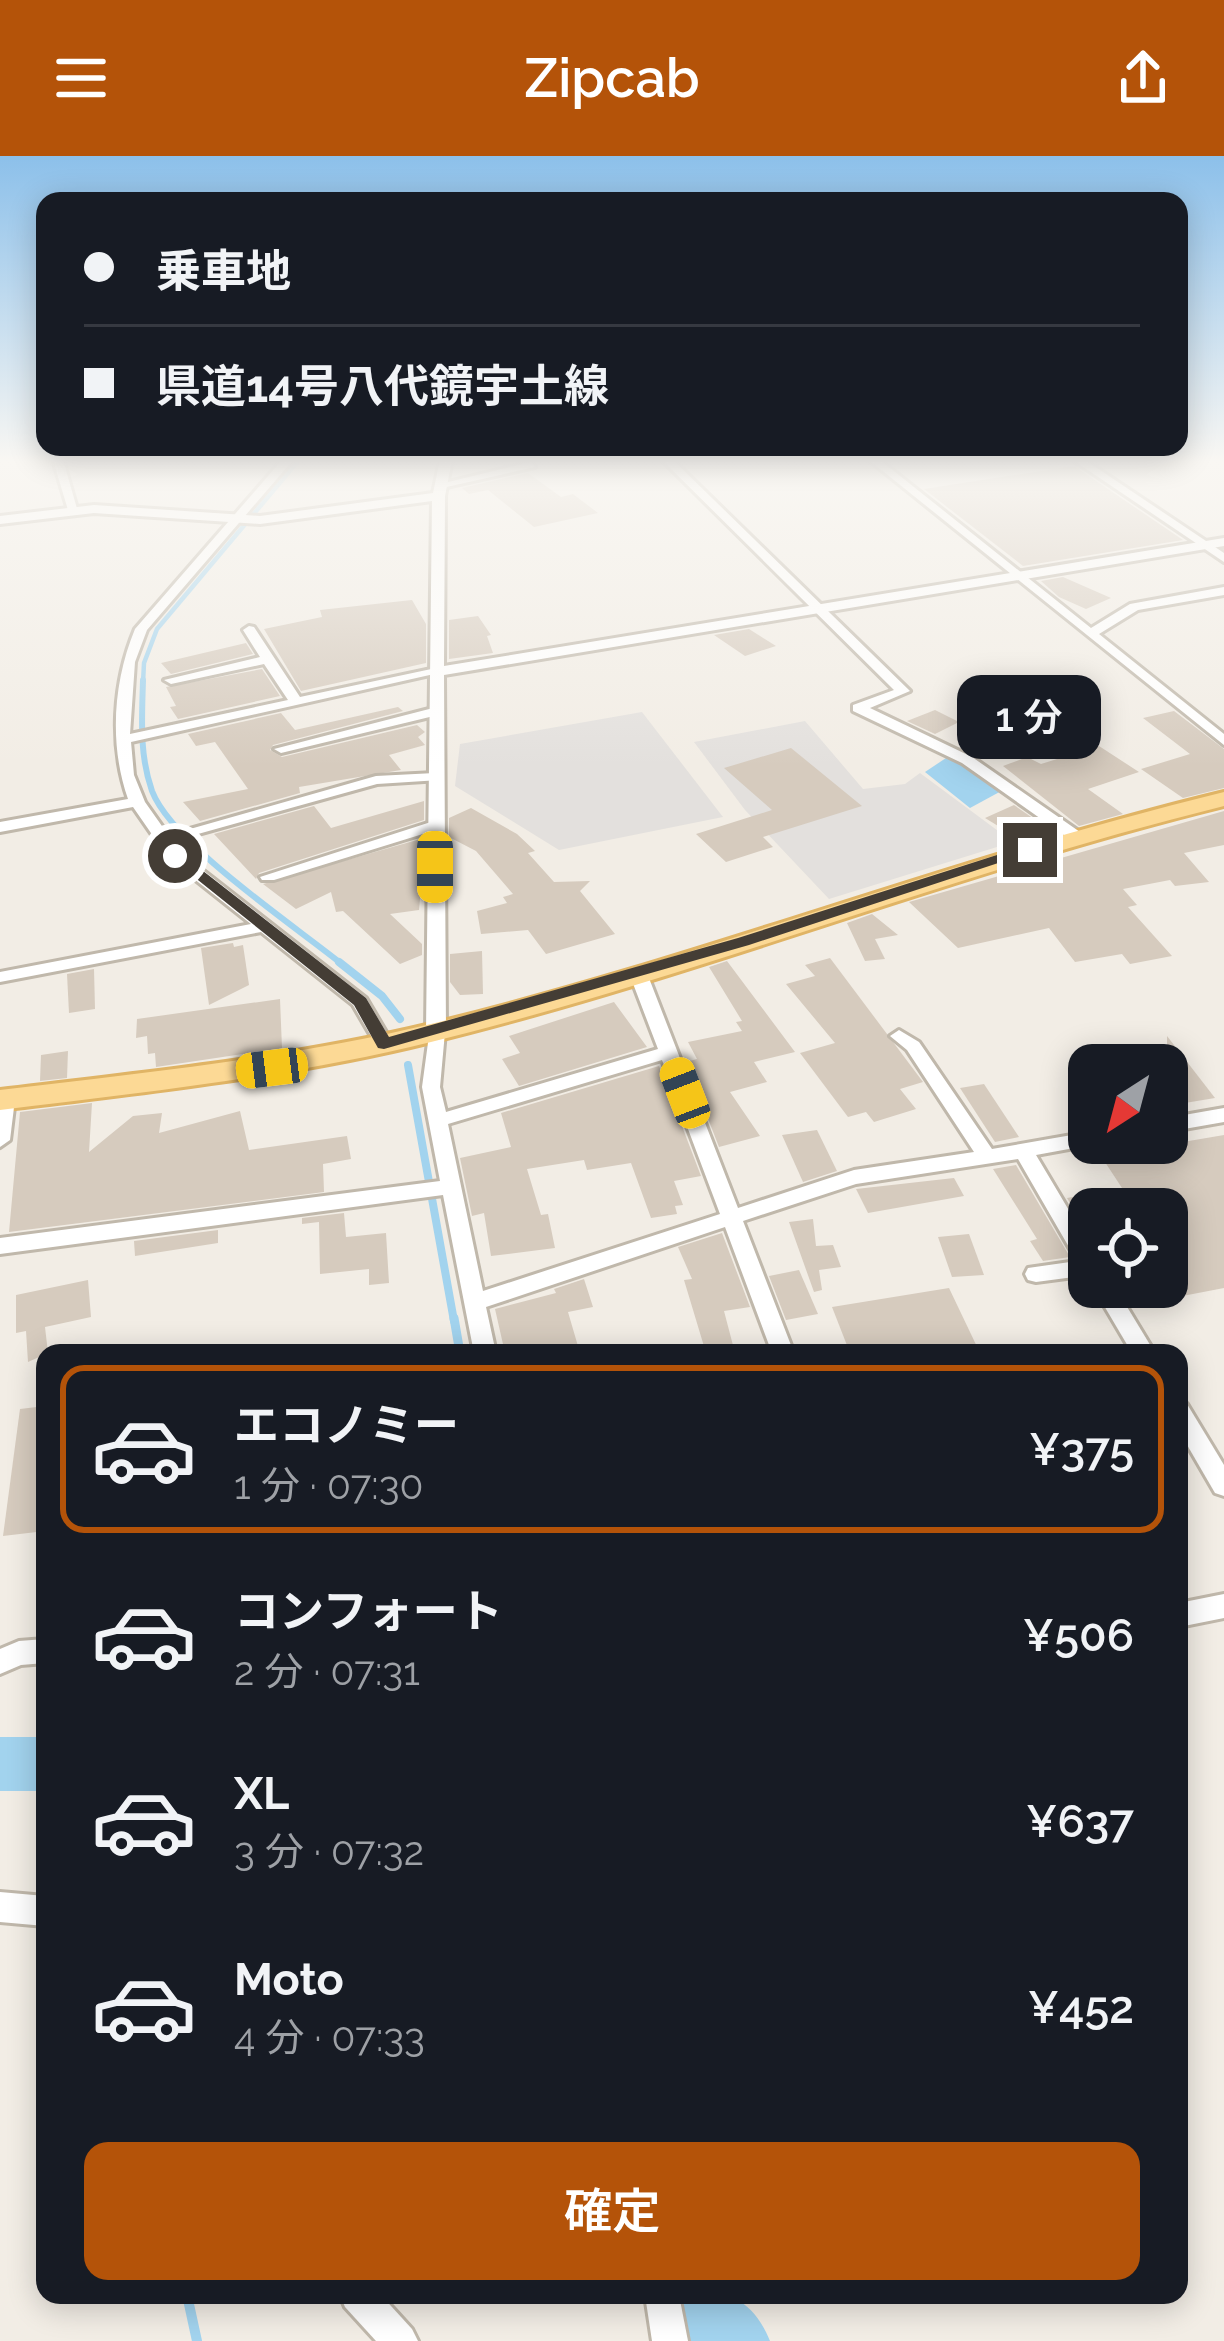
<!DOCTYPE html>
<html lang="ja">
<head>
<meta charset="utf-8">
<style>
	:root { --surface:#171b24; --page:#242831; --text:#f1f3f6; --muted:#9ea1a6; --line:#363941; --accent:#b45309 }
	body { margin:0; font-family:Raleway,"Noto Sans JP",sans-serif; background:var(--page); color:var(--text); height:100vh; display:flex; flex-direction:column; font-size:45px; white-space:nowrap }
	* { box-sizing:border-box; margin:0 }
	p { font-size:39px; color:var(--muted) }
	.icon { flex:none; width:66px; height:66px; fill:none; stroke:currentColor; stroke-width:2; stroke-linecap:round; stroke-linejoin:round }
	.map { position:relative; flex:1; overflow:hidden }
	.details { position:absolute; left:36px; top:1188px; width:1152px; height:960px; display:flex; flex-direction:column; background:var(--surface); border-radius:24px; box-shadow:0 6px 30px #0003 }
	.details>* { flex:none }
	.top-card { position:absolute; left:36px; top:36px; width:1152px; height:264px; border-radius:24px; box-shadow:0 6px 30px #0003; display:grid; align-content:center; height:264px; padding:0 48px; background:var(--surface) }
	.needle { width:78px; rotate:216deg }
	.fabs { position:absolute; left:1068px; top:888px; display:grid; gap:24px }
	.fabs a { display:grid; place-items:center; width:120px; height:120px; border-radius:24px; background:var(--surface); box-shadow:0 6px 30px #0003; font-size:60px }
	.end { position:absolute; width:54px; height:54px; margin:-27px; border:15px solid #443d35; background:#fff; box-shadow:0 0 0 6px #fff }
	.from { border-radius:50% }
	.bubble { position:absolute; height:84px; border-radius:24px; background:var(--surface); box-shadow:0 6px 30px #0003; font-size:39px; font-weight:600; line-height:84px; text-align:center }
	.car { position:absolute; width:36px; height:72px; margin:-36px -18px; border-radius:15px; box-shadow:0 0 9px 3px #0007; background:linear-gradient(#f5c518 24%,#345 0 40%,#f5c518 0 76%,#345 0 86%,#f5c518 0) }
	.top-card b { display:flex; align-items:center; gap:42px; height:114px; font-size:45px }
	.top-card b+b { border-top:3px solid var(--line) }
	.top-card i { width:30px; height:30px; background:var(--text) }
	ul { padding:21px 0 0; list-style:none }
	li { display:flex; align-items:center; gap:36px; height:168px; margin:0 24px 18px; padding:0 24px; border:6px solid transparent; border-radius:24px }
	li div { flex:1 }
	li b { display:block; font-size:45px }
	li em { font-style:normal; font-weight:600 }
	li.on { border-color:var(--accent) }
	li>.icon { width:108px; height:108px; stroke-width:1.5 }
	.cta { display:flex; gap:24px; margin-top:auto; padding:24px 48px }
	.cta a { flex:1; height:138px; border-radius:24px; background:var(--accent); color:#fff; font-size:48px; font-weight:600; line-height:138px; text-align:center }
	header { display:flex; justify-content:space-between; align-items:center; height:156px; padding:0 48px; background:var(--accent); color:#fff; font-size:54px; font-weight:600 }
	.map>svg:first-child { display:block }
	.parking { fill:#e3e0dd }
	.water { fill:#a2d3ee }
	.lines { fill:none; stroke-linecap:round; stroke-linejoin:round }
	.stream-far4 { stroke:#a2d3ee; stroke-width:4.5 }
	.stream-far3 { stroke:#a2d3ee; stroke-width:6 }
	.stream-far2 { stroke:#a2d3ee; stroke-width:8 }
	.stream-far1 { stroke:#a2d3ee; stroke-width:9 }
	.stream { stroke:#a2d3ee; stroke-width:10 }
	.river { fill:#a2d3ee; fill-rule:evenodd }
	.building { fill:#d6cbbe }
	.minor-casing { stroke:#c0b8ab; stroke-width:6 }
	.tertiary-casing { stroke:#c0b8ab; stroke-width:6 }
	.primary-casing { stroke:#e0b465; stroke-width:6 }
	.minor { fill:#fff; fill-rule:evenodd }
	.tertiary { fill:#fff; fill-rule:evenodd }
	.primary { fill:#fcd995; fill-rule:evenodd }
	.route { fill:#443d35 }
</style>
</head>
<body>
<header><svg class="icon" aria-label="menu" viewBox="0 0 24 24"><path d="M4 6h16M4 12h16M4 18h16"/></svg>Zipcab<svg class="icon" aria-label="share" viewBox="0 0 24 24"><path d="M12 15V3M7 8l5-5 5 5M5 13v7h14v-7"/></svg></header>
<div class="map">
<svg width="1224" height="2185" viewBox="0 0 1224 2185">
	<rect width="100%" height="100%" fill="#f2ede5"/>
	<g class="parking">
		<polygon points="642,556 723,661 559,694 455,630 460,588"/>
		<polygon points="805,565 863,633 905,628 920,617 1013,686 829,743 745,654 694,586"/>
	</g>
	<polygon class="water" points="949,600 1005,633 970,652 925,616"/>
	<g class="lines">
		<polyline class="stream-far4" points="143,527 144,507 157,473 299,304"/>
		<path class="stream-far3" d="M143,524c-1,38 -4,74 9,111 20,53 143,135 191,174"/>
		<g class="stream-far2">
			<polyline points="339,806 382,840 400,863"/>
			<polyline points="408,909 454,1165"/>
		</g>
		<polyline class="stream-far1" points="454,1162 460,1197"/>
		<polyline class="stream" points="187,2139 197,2185"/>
		<g class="river">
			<rect x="0" y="1581" width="45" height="54"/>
			<path d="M646,2139c58,0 98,-17 124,46h-89l-24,-22z"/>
		</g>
	</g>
	<g class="building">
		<polygon points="1074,310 1183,384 1023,410 924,333"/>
		<polygon points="528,317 561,341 573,338 598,357 534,371 488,334 469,338 462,332"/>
		<polygon points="1063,421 1111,442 1086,453 1059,441 1041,425"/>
		<polygon points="412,444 426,468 426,507 301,535 264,473 322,461 320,454"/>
		<polygon points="478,460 491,479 487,480 493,497 449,503 449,464"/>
		<polygon points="749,473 776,490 745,500 714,479"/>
		<polygon points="246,487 253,498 171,518 161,507"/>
		<polygon points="262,513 280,540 178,563 170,551 176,550 166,531"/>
		<polygon points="398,551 403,555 273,589 270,594 282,601 417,569 425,576 418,581 425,589 389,599 401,614 299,631 300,637 200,665 183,646 248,633 215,586 196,590 188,578 281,557 295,574"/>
		<polygon points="935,554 959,566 935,578 907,565"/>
		<polygon points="1174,555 1224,593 1224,632 1183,642 1141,613 1190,598 1143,562"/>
		<polygon points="1099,590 1139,616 1088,633 1123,658 1079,670 1003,610 1027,601 1041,608"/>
		<polygon points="791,592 862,650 763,681 773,691 726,706 696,678 772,654 724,612"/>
		<polygon points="424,645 424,664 259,717 256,723 214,678 314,650 331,672"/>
		<polygon points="1014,649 1040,667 1013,679 985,662"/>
		<polygon points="471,652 517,678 535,695 528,697 554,726 590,725 580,735 615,778 546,798 528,774 481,778 477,755 507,747 503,741 513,738 476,695 449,681 449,662"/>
		<polygon points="1224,655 1224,689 1184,697 1209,726 1175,730 1170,724 1123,733 1137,749 1128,751 1172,800 1130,808 1122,798 1075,806 1049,772 958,792 909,746"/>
		<polygon points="424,682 419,689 424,696 419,754 390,758 422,788 422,799 400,808 343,755 336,756 331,736 296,753 263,728"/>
		<polygon points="872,758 898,779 875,783 885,803 865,805 847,767"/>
		<polygon points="233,787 234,791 243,789 249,829 209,849 201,792"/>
		<polygon points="482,795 483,838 460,839 450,826 450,798"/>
		<polygon points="830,802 923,926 900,933 916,953 874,966 866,956 848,961 800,897 835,887 786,828 815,820 805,809"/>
		<polygon points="727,805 795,896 754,906 767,926 730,936 760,980 719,991 686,906 697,903 688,886 742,875 736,866 742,865 709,811"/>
		<polygon points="94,813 95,853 69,857 67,818"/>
		<polygon points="280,843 282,892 156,911 155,897 148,898 147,880 136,882 137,863"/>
		<polygon points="614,846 647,891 519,930 502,903 520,897 509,880"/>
		<polygon points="1167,880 1215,942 1179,948 1167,932"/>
		<polygon points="68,895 67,922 40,925 41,899"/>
		<polygon points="659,910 701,1020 674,1025 683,1049 675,1050 677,1058 651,1062 631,1007 587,1014 584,1004 527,1013 541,1059 548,1058 555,1092 491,1100 484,1057 472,1060 460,1002 511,991 501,957"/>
		<polygon points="984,928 1019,981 995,986 960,932"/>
		<polygon points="92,947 89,996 133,960 162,957 159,977 240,955 249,994 347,980 351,1003 323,1008 324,1036 9,1076 20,956"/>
		<polygon points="817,974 837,1015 803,1026 782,979"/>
		<polygon points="1224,979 1224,1132 1167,1143 1167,1053 1089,1053 1089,1079 1067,1042 1122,1032 1101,1000"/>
		<polygon points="1016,1009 1070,1101 1043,1105 1030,1085 1037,1083 993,1013"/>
		<polygon points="954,1022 964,1040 868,1057 856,1033"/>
		<polygon points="344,1057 346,1081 386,1077 389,1127 369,1129 369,1113 320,1118 319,1066 302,1068 302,1062"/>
		<polygon points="813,1063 816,1090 833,1089 841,1111 819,1114 822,1134 814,1136 789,1066"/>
		<polygon points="218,1074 218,1087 135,1100 134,1085"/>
		<polygon points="722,1077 750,1151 724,1155 735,1197 706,1197 684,1124 692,1123 678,1091"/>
		<polygon points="969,1078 984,1119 952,1121 938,1081"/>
		<polygon points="799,1114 818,1158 786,1164 769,1120"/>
		<polygon points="584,1123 593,1151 568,1156 580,1197 505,1197 495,1153 556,1137 554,1133"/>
		<polygon points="88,1124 91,1161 45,1171 48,1197 28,1206 26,1175 16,1177 16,1139"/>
		<polygon points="949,1132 980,1197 850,1197 832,1151"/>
		<polygon points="45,1250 45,1375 3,1380 20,1253"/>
	</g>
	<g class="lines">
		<g class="minor-casing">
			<g id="minor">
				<polygon points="53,304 63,304 78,356 68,354"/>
				<path d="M282,304h11l-146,170 -12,32 -5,72 158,-34 -24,-36 -93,20 -7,-4 96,-23 -17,-27 6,-4 5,1 46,70 136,-29 7,4 -312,70 3,33 11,27 36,51 185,145 27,46 -9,6 -6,-2 -25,-43 -92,-73 -261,50v-10l251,-48 -82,-65 -36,-52 -133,25v-10l128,-23c-19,-54 -15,-117 7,-170z"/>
				<polygon points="662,304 673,304 910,535 870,552 972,601 1080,676 1080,682 1068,682 962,607 853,555 853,549 894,534"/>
				<polygon points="869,304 880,304 1091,472 1130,448 1224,431 1224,439 1138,454 1099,478 1224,578 1224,589"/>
				<polygon points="1073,304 1085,304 1224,397 1224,406"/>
				<polygon points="531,306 535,311 442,332 436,329"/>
				<polygon points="437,551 444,555 442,558 281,597 274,593"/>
				<polygon points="435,617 440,618 440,624 377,628 198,678 190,673 376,620"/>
				<polygon points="434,665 439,667 439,673 274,724 262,724 260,721"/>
				<path d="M638,812l9,5 91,235 116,-38 120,-18 -67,-102 -17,-14 9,-6 20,12 73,107 97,-17v11l7,1 -60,11 53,89v31l-53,7 -8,-2 -3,-6 3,-6 49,-7 -59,-102 -162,25 -113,37 51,132h-22l-47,-126 -239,80 10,46h-22l-31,-158 -443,59v-16l440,-57 -18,-94 8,-59 6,-2 9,6 -5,55 6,25 212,-63 -29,-76zM662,904l58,154 -237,77 -35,-167z"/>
				<polygon points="5,937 15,943 10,984 0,991 0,938"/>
				<polygon points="1224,952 1224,966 1167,976 1167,962"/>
				<polygon points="1093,1131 1115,1131 1155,1197 1132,1197"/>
				<polygon points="1179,1246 1187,1248 1224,1309 1224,1340 1215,1337 1179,1275"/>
				<polygon points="1224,1438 1224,1462 1179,1471 1179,1447"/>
				<polygon points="45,1483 45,1507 21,1509 0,1518 0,1493 19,1485"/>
				<polygon points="0,1736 45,1740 45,1770 0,1766"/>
				<polygon points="340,2139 381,2139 412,2173 418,2185 376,2185 345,2151"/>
				<polygon points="645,2139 679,2139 688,2185 652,2185"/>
			</g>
		</g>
		<g class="tertiary-casing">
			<polygon id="tertiary" points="440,304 452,304 445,340 444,510 1224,382 1224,390 444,519 446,876 436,883 426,876 432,345 260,368 94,357 0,368 0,360 94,349 260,360 433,337"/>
		</g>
		<g class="primary-casing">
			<path id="primary" d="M1224,636v14c-268,66 -525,170 -793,236 -141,35 -287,50 -431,68v-20c144,-17 289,-32 431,-66 268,-65 525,-167 793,-232z"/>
		</g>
		<use href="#minor" class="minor"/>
		<use href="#tertiary" class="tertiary"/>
		<use href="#primary" class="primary"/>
	</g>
	<linearGradient id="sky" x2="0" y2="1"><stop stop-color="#8cc0ea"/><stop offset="0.5" stop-color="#f9f7f3"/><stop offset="1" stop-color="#f9f7f3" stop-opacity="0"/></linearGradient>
	<rect width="1224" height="610" fill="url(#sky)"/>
	<polygon class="route" points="1025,690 1038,694 749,789 384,893 378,892 354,849 168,700 180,697 366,842 389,881 738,782"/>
</svg>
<div class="fabs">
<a><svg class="needle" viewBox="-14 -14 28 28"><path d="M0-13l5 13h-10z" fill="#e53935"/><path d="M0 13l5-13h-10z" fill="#9ea1a6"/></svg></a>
<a><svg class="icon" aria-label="locate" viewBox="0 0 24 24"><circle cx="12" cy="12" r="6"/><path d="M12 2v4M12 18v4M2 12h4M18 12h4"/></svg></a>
</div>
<i class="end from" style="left:175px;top:700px"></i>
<i class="end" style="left:1030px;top:694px"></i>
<div class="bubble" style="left:957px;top:519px;width:144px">1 分</div>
<i class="car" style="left:435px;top:711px;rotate:180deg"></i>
<i class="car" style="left:272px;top:912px;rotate:263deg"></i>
<i class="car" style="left:685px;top:937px;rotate:339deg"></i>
<div class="top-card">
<b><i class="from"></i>乗車地</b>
<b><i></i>県道14号八代鏡宇土線</b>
</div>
<section class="details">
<ul>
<li class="on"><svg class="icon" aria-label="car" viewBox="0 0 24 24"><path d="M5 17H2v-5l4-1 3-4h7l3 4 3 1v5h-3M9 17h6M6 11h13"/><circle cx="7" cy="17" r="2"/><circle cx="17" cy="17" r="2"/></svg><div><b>エコノミー</b><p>1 分 · 07:30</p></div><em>¥375</em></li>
<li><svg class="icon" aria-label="car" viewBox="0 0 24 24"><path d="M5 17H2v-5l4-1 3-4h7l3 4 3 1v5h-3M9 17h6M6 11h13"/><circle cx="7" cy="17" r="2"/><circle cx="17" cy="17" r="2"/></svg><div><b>コンフォート</b><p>2 分 · 07:31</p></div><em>¥506</em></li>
<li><svg class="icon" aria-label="car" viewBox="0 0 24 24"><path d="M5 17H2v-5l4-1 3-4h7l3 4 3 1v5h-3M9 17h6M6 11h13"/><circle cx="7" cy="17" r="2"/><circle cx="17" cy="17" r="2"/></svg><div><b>XL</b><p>3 分 · 07:32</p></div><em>¥637</em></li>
<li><svg class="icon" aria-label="car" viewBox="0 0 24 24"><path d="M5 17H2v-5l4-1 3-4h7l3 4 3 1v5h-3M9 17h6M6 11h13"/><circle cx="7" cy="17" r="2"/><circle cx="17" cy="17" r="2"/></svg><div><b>Moto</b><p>4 分 · 07:33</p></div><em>¥452</em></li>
</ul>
<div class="cta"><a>確定</a></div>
</section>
</div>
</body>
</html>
